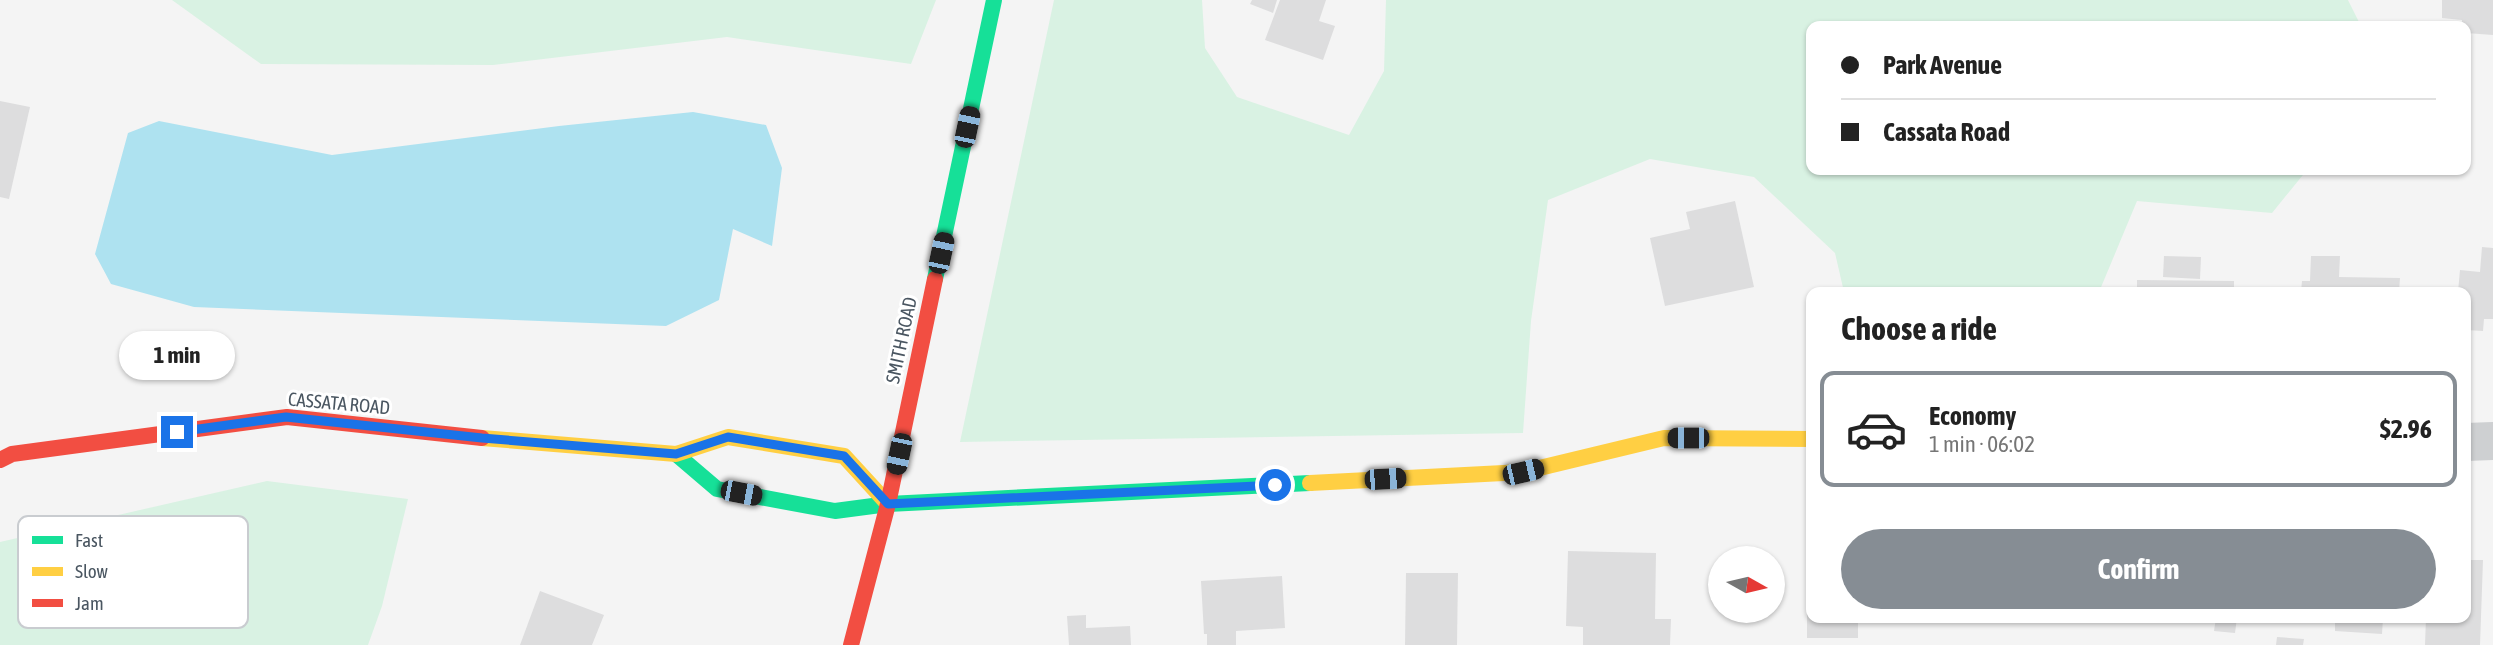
<!DOCTYPE html>
<html lang="en">
<head>
<meta charset="utf-8">
<style>
	:root { --surface:#fff; --page:#f2f2f2; --text:#222; --muted:#767676; --line:#e0e0e0; --accent:#868d94 }
	body { margin:0; font-family:"Asap Condensed",sans-serif; background:var(--page); color:var(--text); height:100vh; display:flex; flex-direction:column; font-size:26px; white-space:nowrap }
	* { box-sizing:border-box; margin:0 }
	p { font-size:23px; color:var(--muted) }
	.icon { flex:none; width:38px; height:38px; fill:none; stroke:currentColor; stroke-width:2; stroke-linecap:round; stroke-linejoin:round }
	.map { position:relative; flex:1; overflow:hidden }
	.side { position:absolute; left:1806px; top:287px; width:665px; height:336px; display:flex; flex-direction:column; background:var(--surface); border-radius:14px; box-shadow:0 2px 5px #0004 }
	.side>* { flex:none }
	.hud { position:absolute; left:1806px; top:21px; width:665px; height:154px; border-radius:14px; box-shadow:0 2px 5px #0004; display:grid; align-content:center; height:154px; padding:0 35px; background:var(--surface) }
	.needle { width:46px; rotate:98deg }
	.fabs { position:absolute; left:1708px; top:546px; display:grid; gap:14px }
	.fabs a { display:grid; place-items:center; width:77px; height:77px; border-radius:50%; background:var(--surface); box-shadow:0 2px 5px #0004; font-size:35px }
	.end { position:absolute; width:32px; height:32px; margin:-16px; border:9px solid #1a73e8; background:#fff; box-shadow:0 0 0 4px #fff }
	.from { border-radius:50% }
	.bubble { position:absolute; height:49px; border-radius:24px; background:var(--surface); box-shadow:0 2px 5px #0004; font-size:23px; font-weight:700; line-height:49px; text-align:center }
	.car { position:absolute; width:21px; height:42px; margin:-21px -10px; border-radius:9px; box-shadow:0 0 5px 2px #0007; background:linear-gradient(#222 24%,#8ab4d8 0 40%,#222 0 76%,#8ab4d8 0 86%,#222 0) }
	.hud b { display:flex; align-items:center; gap:24px; height:66px; font-size:26px }
	.hud b+b { border-top:2px solid var(--line) }
	.hud i { width:18px; height:18px; background:var(--text) }
	ul { padding:0; list-style:none }
	li { display:flex; align-items:center; gap:21px; height:116px; margin:0 14px 10px; padding:0 21px; border:4px solid transparent; border-radius:14px }
	li div { flex:1 }
	li b { display:block; font-size:26px }
	li em { font-style:normal; font-weight:700 }
	li.current { border-color:var(--accent) }
	li>.icon { width:63px; height:63px; stroke-width:1.5 }
	h2 { padding:0 35px; font-size:32px; line-height:84px }
	.primary-button { display:flex; gap:14px; margin-top:auto; padding:14px 35px }
	.primary-button a { flex:1; height:80px; border-radius:42px; background:var(--accent); color:#fff; font-size:28px; font-weight:700; line-height:80px; text-align:center }
	.map>svg:first-child { display:block }
	.green { fill:#d9f2e3 }
	.water { fill:#aee2f0 }
	.building { fill:#ddddde }
	.lines { fill:none; stroke-linecap:round; stroke-linejoin:round }
	.street { stroke:#ced0d2; stroke-width:38 }
	.fast { stroke:#16e098; stroke-width:16 }
	.slow { stroke:#ffcf43; stroke-width:16 }
	.jam { stroke:#f24e42; stroke-width:16 }
	.route { stroke:#1a73e8; stroke-width:9 }
	.labels { text-anchor:middle; dominant-baseline:central; stroke-width:6; stroke-linejoin:round; paint-order:stroke }
	.street-label { font-size:19px; fill:#4a5661; stroke:#fff }
	.key { fill:#fff; stroke:#c9ccd0; stroke-width:2 }
	.key-label { font-size:19px; fill:#4a5661 }
</style>
</head>
<body>
<div class="map">
<svg width="2493" height="645" viewBox="0 0 2493 645">
	<rect width="100%" height="100%" fill="#f4f4f4"/>
	<g class="green">
		<polygon points="172,0 936,0 911,64 727,37 493,65 261,64"/>
		<polygon points="1054,0 1202,0 1205,48 1237,97 1349,135 1384,71 1386,0 2348,0 2361,26 1811,26 1811,170 2307,170 2272,213 2137,201 2099,292 1844,292 1835,253 1754,177 1650,159 1548,200 1531,321 1523,433 960,442"/>
		<polygon points="267,481 408,499 382,606 368,645 0,645 0,542"/>
	</g>
	<polygon class="water" points="693,112 766,125 782,168 772,246 733,229 719,300 666,326 194,307 111,284 95,254 128,133 159,121 332,155 559,126"/>
	<g class="building">
		<polygon points="1252,0 1277,0 1273,13 1250,4"/>
		<polygon points="1280,0 1326,0 1319,21 1335,26 1323,60 1265,40"/>
		<polygon points="2442,0 2493,0 2493,35 2466,33 2466,26 2462,26 2462,20 2442,18"/>
		<polygon points="0,101 30,107 9,199 0,197"/>
		<polygon points="1735,201 1754,287 1665,306 1650,238 1690,229 1686,212"/>
		<polygon points="2482,247 2493,248 2493,319 2484,319 2483,331 2466,330 2466,292 2458,292 2460,270 2480,272"/>
		<polygon points="2164,256 2201,257 2200,279 2163,277"/>
		<polygon points="2311,256 2340,256 2339,277 2400,278 2399,292 2301,292 2302,281 2310,281"/>
		<polygon points="2137,280 2234,281 2234,292 2137,292"/>
		<polygon points="1807,547 1811,547 1811,618 1858,618 1858,638 1807,638"/>
		<polygon points="1568,551 1656,553 1655,619 1671,619 1670,645 1583,645 1583,627 1566,626"/>
		<polygon points="2466,560 2483,560 2480,645 2425,645 2426,618 2466,618"/>
		<polygon points="1406,573 1458,573 1457,645 1405,645"/>
		<polygon points="1282,576 1285,628 1236,631 1236,645 1207,645 1207,634 1204,634 1201,581"/>
		<polygon points="540,591 604,615 592,645 520,645"/>
		<polygon points="1086,615 1086,628 1130,626 1131,645 1069,645 1067,616"/>
		<polygon points="2216,618 2237,618 2235,633 2214,631"/>
		<polygon points="2328,618 2383,618 2382,634 2335,631 2335,621 2327,621"/>
		<polygon points="2277,637 2304,639 2303,645 2276,645"/>
	</g>
	<g class="lines">
		<polyline class="street" points="2466,442 2493,441"/>
		<g class="fast">
			<polyline points="935,279 994,0"/>
			<polyline points="676,454 717,489 835,511 888,504 1310,483"/>
		</g>
		<g class="slow">
			<polyline points="482,438 676,454 728,437 844,456 888,504"/>
			<polyline points="1310,483 1523,472 1664,438 1811,439"/>
		</g>
		<g class="jam">
			<polyline points="0,460 12,454 287,417 482,438"/>
			<polyline points="851,645 888,504 935,279"/>
		</g>
	</g>
	<g class="lines">
		<polyline class="route" points="177,432 286,417 482,438 676,454 728,437 844,456 888,504 1275,485"/>
	</g>
	<g class="labels">
		<g class="street-label">
			<text transform="translate(901 340) rotate(-78)">SMITH ROAD</text>
			<text transform="translate(339 403) rotate(5)">CASSATA ROAD</text>
		</g>
	</g>
	<rect x="18" y="516" width="230" height="112" rx="10" class="key"/>
	<rect x="32" y="536" width="31" height="8" fill="#16e098"/>
	<rect x="32" y="567" width="31" height="9" fill="#ffcf43"/>
	<rect x="32" y="599" width="31" height="8" fill="#f24e42"/>
	<g class="key-label">
		<text x="75" y="547">Fast</text>
		<text x="75" y="578">Slow</text>
		<text x="75" y="610">Jam</text>
	</g>
</svg>
<div class="fabs">
<a><svg class="needle" viewBox="-14 -14 28 28"><path d="M0-13l5 13h-10z" fill="#e53935"/><path d="M0 13l5-13h-10z" fill="#767676"/></svg></a>
</div>
<i class="end from" style="left:1275px;top:485px"></i>
<i class="end" style="left:177px;top:432px"></i>
<div class="bubble" style="left:119px;top:331px;width:116px">1 min</div>
<i class="car" style="left:967px;top:127px;rotate:12deg"></i>
<i class="car" style="left:941px;top:253px;rotate:12deg"></i>
<i class="car" style="left:1688px;top:438px;rotate:270deg"></i>
<i class="car" style="left:899px;top:454px;rotate:192deg"></i>
<i class="car" style="left:1523px;top:472px;rotate:77deg"></i>
<i class="car" style="left:1385px;top:479px;rotate:87deg"></i>
<i class="car" style="left:741px;top:493px;rotate:101deg"></i>
<div class="hud">
<b><i class="from"></i>Park Avenue</b>
<b><i></i>Cassata Road</b>
</div>
<section class="side">
<h2>Choose a ride</h2>
<ul>
<li class="current"><svg class="icon" aria-label="car" viewBox="0 0 24 24"><path d="M5 17H2v-5l4-1 3-4h7l3 4 3 1v5h-3M9 17h6M6 11h13"/><circle cx="7" cy="17" r="2"/><circle cx="17" cy="17" r="2"/></svg><div><b>Economy</b><p>1 min · 06:02</p></div><em>$2.96</em></li>
</ul>
<div class="primary-button"><a>Confirm</a></div>
</section>
</div>
</body>
</html>
